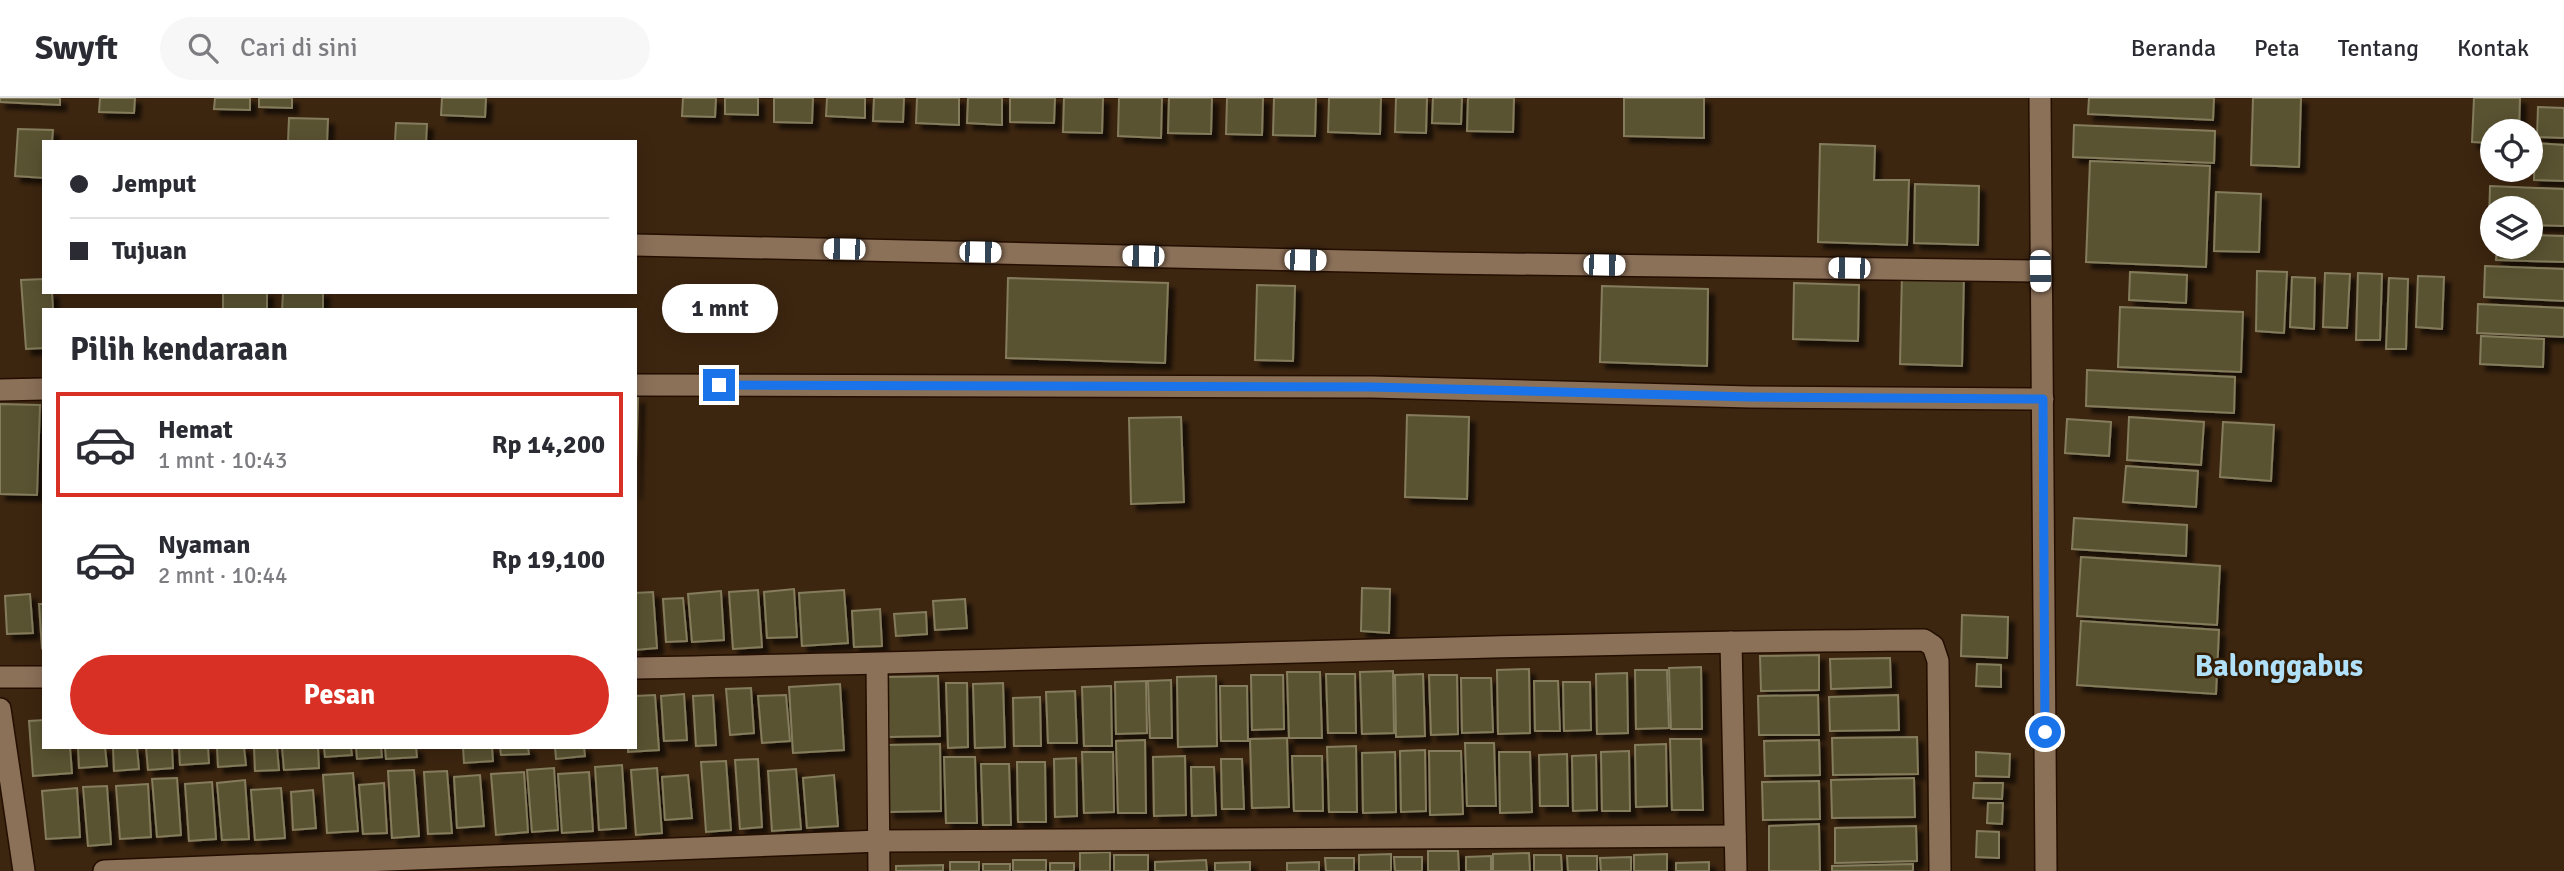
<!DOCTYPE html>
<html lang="id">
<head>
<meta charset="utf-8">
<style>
	:root { --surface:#fff; --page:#f7f7f7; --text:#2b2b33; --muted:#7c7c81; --line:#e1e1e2; --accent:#d93025 }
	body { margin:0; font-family:Signika,sans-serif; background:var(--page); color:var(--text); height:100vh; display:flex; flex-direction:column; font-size:26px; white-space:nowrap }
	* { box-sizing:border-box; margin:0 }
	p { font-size:23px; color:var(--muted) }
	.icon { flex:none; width:38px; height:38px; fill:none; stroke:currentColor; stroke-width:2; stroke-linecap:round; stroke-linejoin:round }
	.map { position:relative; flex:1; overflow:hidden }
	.drawer { position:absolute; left:42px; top:210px; width:595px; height:441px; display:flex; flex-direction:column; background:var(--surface); border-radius:0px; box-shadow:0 4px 18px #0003 }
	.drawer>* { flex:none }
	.hud { position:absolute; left:42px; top:42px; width:595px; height:154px; border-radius:0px; box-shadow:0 4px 18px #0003; display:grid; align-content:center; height:154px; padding:0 28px; background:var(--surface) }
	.fabs { position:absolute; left:2480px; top:21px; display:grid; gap:14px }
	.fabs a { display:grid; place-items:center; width:63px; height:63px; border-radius:50%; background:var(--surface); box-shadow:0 4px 18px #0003; font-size:35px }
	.end { position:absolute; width:32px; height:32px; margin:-16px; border:9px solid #1a73e8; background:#fff; box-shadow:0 0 0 4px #fff }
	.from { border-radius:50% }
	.bubble { position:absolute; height:49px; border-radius:24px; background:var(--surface); box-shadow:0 4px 18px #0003; font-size:23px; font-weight:800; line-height:49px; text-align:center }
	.car { position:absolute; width:21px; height:42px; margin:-21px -10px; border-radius:9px; box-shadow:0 0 5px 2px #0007; background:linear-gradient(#fff 24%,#345 0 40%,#fff 0 76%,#345 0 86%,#fff 0) }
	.hud b { display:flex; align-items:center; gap:24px; height:66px; font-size:26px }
	.hud b+b { border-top:2px solid var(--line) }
	.hud i { width:18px; height:18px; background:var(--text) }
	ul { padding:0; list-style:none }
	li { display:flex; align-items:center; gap:21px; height:105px; margin:0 14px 10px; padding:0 14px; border:4px solid transparent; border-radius:0px }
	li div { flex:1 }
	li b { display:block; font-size:26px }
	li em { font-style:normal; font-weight:800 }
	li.selected { border-color:var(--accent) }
	li>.icon { width:63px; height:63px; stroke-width:1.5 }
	h2 { padding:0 28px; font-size:32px; line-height:84px }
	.cta { display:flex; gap:14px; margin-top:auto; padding:14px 28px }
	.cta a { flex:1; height:80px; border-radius:42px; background:var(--accent); color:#fff; font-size:28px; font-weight:800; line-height:80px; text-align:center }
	header { display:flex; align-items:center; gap:42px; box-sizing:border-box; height:98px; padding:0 35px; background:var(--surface); border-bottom:2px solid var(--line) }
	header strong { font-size:33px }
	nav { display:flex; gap:38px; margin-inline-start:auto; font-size:24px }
	.search { width:490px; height:63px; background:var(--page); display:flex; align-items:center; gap:18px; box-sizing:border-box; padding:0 24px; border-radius:38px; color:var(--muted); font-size:26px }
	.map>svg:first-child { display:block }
	.building { fill:#5a5333; stroke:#847c5b; stroke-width:2; filter:url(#shadow) }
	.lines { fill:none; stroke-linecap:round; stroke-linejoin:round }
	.minor-casing { stroke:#230e00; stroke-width:24 }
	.minor { stroke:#8c7159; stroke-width:21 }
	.route { stroke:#1a73e8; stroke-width:9 }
	.labels { text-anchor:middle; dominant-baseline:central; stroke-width:5; stroke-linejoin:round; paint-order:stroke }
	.quarter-label { font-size:30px; font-weight:bold; fill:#b1e0f9; stroke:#321d06 }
</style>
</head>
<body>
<header>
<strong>Swyft</strong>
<div class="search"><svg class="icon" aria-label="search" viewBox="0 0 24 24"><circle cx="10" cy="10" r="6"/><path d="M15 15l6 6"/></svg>Cari di sini</div>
<nav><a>Beranda</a><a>Peta</a><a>Tentang</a><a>Kontak</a></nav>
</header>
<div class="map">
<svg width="2564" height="773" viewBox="0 0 2564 773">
	<defs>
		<filter id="shadow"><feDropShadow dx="6" dy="6" stdDeviation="2" flood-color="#0009"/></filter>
	</defs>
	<rect width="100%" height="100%" fill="#3d2610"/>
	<g class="building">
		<polygon points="0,0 60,0 60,7 0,4"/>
		<polygon points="100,0 135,0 134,15 99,14"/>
		<polygon points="215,0 250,0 250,12 214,11"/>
		<polygon points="259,0 292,0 292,10 259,9"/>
		<polygon points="442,0 486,0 485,19 441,17"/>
		<polygon points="683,0 716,0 715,19 682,18"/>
		<polygon points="725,0 758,0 758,17 725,16"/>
		<polygon points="774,0 813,0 812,25 774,24"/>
		<polygon points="827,0 865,0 865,20 826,18"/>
		<polygon points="874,0 904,0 903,24 873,23"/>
		<polygon points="917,0 959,0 959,27 916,25"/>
		<polygon points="968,0 1002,0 1002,27 967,25"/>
		<polygon points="1010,0 1055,0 1054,25 1010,24"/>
		<polygon points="1064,0 1103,0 1102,35 1063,34"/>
		<polygon points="1119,0 1162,0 1161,40 1118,38"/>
		<polygon points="1169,0 1212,0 1211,36 1168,35"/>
		<polygon points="1227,0 1263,0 1262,37 1226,36"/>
		<polygon points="1274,0 1316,0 1315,38 1273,37"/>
		<polygon points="1329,0 1381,0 1380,36 1328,34"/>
		<polygon points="1396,0 1427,0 1426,35 1395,34"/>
		<polygon points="1433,0 1462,0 1461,26 1432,25"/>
		<polygon points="1468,0 1514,0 1513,34 1467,33"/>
		<polygon points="1624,0 1704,0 1704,40 1624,38"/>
		<polygon points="2089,0 2214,0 2213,22 2088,16"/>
		<polygon points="2253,0 2301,0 2299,69 2251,67"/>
		<polygon points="2474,0 2520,0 2519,33 2492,33 2492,45 2472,44"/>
		<polygon points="2538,9 2564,10 2564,40 2537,39"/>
		<polygon points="289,20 328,21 327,44 288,44"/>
		<polygon points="396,25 427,26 426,44 395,44"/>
		<polygon points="2074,27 2215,33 2214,65 2073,59"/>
		<polygon points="18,31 53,32 52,44 44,44 44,80 15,78"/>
		<polygon points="2535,45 2564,47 2564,83 2534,82"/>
		<polygon points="1820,46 1875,48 1874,82 1909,82 1907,147 1818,144"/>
		<polygon points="2090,63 2210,68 2206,169 2086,164"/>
		<polygon points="1915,86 1979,88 1978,147 1914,145"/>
		<polygon points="2490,88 2564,91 2564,128 2530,127 2530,110 2492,110 2492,125 2489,125"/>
		<polygon points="2216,94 2261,96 2259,154 2214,153"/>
		<polygon points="2530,137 2564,138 2564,164 2496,162 2497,149 2530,149"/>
		<polygon points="2485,168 2564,171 2564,203 2484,199"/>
		<polygon points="2257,173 2287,174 2284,235 2256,233"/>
		<polygon points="2130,174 2187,177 2186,205 2129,202"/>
		<polygon points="1902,175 1964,177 1962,268 1900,266"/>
		<polygon points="2325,175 2350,176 2347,230 2323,229"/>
		<polygon points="2358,175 2382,176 2380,242 2356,242"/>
		<polygon points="2418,178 2444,179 2442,231 2416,229"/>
		<polygon points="2292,179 2315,180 2314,231 2290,229"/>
		<polygon points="1008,180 1168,185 1165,265 1006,260"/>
		<polygon points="2389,180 2408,181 2406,251 2386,251"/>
		<polygon points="44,181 44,194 52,194 53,212 44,212 44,250 26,251 21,182"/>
		<polygon points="1794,185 1859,187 1858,243 1793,241"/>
		<polygon points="1257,187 1295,188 1293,263 1255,262"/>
		<polygon points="1602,188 1708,191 1707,268 1600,264"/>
		<rect x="223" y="194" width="44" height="18"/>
		<polygon points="283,194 323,194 323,212 282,212"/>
		<polygon points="2478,206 2564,210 2564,239 2477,235"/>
		<polygon points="2120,209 2243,214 2241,274 2118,269"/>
		<polygon points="2481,238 2544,241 2543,269 2480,266"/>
		<polygon points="2087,272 2235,279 2234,315 2086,308"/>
		<polygon points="635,300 638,300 635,396"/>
		<polygon points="0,306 40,307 37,397 0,396"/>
		<polygon points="1407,317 1469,319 1467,401 1405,399"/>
		<polygon points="1181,319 1184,404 1131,406 1129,320"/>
		<polygon points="2129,319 2204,324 2201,367 2127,362"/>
		<polygon points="2067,321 2111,324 2109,358 2065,355"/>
		<polygon points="2223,324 2274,327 2271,383 2220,379"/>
		<polygon points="2126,368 2198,373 2196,409 2123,404"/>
		<polygon points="2074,420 2187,427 2186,458 2072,451"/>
		<polygon points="2081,459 2220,468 2217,527 2077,518"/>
		<polygon points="1362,490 1390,491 1389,535 1361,533"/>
		<polygon points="794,491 797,539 767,540 764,494"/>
		<polygon points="758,492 762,549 733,551 729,494"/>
		<polygon points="844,492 848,545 802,548 799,495"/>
		<polygon points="721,493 724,542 692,544 688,496"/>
		<polygon points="653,494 657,550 635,552 635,495"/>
		<polygon points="30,496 33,535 7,536 5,498"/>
		<polygon points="683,500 687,543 666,544 663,501"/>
		<polygon points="965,501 967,530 935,532 933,503"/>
		<polygon points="39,506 44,506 44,549 42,550"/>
		<polygon points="880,511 882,548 854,549 852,513"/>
		<polygon points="926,514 927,536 896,538 894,516"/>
		<polygon points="1962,517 2008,519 2007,560 1961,558"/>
		<polygon points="2081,523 2219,532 2216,596 2077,587"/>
		<polygon points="1819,557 1819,592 1761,593 1760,558"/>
		<polygon points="1890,560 1891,589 1831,591 1830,561"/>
		<polygon points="1977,566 2001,567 2001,589 1976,588"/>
		<polygon points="1701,569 1702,631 1671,631 1669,570"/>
		<polygon points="1529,571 1530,635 1498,636 1497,572"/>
		<polygon points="1635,572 1667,572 1669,630 1636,631"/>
		<polygon points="1393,573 1394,635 1362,636 1360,574"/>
		<polygon points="1287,574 1320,574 1322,640 1289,640"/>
		<polygon points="1627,575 1628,635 1597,636 1596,576"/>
		<polygon points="1326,576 1355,576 1356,635 1328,635"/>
		<polygon points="1423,576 1425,638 1396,639 1395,577"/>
		<polygon points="1251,577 1283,577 1284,631 1252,632"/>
		<polygon points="1429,577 1457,577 1458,636 1431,637"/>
		<polygon points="938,578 940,638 889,639 887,579"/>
		<polygon points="1216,578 1217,648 1178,649 1177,579"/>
		<polygon points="1461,580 1491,580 1493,634 1462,635"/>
		<polygon points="1171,582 1172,640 1150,640 1148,583"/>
		<polygon points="1146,583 1147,635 1116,636 1115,584"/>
		<polygon points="1534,583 1558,583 1560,633 1535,633"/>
		<polygon points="1563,584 1590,584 1591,632 1564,633"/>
		<polygon points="946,585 967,585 968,649 948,650"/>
		<polygon points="1003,585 1005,649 975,650 973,586"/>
		<polygon points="840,586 844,652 793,655 789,589"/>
		<polygon points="1111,588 1112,648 1084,648 1082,589"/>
		<polygon points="1220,588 1247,588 1248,643 1221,643"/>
		<polygon points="751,590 754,635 730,637 726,591"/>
		<polygon points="1075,593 1077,645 1048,645 1046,594"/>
		<polygon points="684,596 687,642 664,643 661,598"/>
		<polygon points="655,597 659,652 628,654 628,649 635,649 635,598"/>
		<polygon points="713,597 716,647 696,648 693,598"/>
		<polygon points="786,597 790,643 762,645 758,598"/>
		<polygon points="1818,597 1819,637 1759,637 1758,598"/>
		<polygon points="1898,597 1899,632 1830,633 1829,599"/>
		<polygon points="1040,599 1041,648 1014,648 1013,600"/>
		<polygon points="44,622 44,649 70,649 72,675 33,678 29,623"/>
		<polygon points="1917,639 1918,676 1833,677 1832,640"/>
		<polygon points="1287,640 1289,709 1252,710 1250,641"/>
		<polygon points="1670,641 1701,641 1703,712 1672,712"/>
		<polygon points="1145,642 1146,715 1118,715 1116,643"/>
		<polygon points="1819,642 1820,677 1765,678 1764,643"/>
		<polygon points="1465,645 1494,645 1496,708 1467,708"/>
		<polygon points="940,646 941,713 889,714 887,647"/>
		<polygon points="1666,646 1667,708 1636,709 1635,647"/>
		<polygon points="1356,648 1357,714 1329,714 1327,649"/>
		<polygon points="78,649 105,649 107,668 79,670"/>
		<polygon points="113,649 137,649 139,671 114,673"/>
		<polygon points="146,649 172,649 173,670 148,672"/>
		<polygon points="179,649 208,649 209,665 180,667"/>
		<polygon points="217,649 244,649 246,667 218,669"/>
		<polygon points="254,649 277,649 279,672 255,673"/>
		<polygon points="282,649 318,649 319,670 284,672"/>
		<polygon points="324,649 351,649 352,657 325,659"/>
		<polygon points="356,649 381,649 382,659 357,661"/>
		<polygon points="385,649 416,649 417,659 386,661"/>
		<polygon points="463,649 492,649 493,663 464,665"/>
		<polygon points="500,649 528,649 529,656 501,657"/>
		<polygon points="555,649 584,649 585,658 556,661"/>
		<polygon points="1425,652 1426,713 1401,714 1400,653"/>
		<polygon points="1429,653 1461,653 1463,716 1430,717"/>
		<polygon points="1629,653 1630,713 1602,713 1601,654"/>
		<polygon points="1082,654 1113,654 1114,714 1084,715"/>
		<polygon points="1395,654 1396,714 1363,715 1362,655"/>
		<polygon points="1499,654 1530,654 1532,714 1500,715"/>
		<polygon points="1976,654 2010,656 2009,679 1976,678"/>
		<polygon points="1567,656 1568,708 1540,708 1539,657"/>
		<polygon points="1596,657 1597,712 1573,713 1572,658"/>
		<polygon points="1185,658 1186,717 1154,718 1153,659"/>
		<polygon points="1292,658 1322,658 1323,713 1294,713"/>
		<polygon points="944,659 975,659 977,725 946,725"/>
		<polygon points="1076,660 1077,718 1055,719 1054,661"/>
		<polygon points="758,661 762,729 740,731 735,662"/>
		<polygon points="1221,661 1242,661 1244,711 1222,711"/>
		<polygon points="726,663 731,732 706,734 701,664"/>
		<polygon points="1017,664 1045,664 1046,724 1018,724"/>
		<polygon points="981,666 1009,666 1011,727 983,727"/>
		<polygon points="622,667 626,730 599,732 595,669"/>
		<polygon points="1191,669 1214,669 1216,717 1192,718"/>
		<polygon points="554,670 558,732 532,734 527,672"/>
		<polygon points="657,670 662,735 636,737 631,672"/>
		<polygon points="796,671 801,731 772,733 768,673"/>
		<polygon points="414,672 419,738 392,740 388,673"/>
		<polygon points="447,673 452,735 428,736 424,674"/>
		<polygon points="524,674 528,734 496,737 491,676"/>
		<polygon points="589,674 593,733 562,735 558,676"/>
		<polygon points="353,675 358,733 327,735 323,677"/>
		<polygon points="480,677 484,728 457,730 454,679"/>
		<polygon points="688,677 692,720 665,722 662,679"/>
		<polygon points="834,677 838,728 807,730 803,680"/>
		<polygon points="177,680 181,737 157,739 152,681"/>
		<polygon points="1914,680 1915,719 1832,720 1831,682"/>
		<polygon points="245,682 249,741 222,742 217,685"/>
		<polygon points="1819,683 1820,721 1763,722 1762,684"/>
		<polygon points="212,684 216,741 189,743 185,686"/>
		<polygon points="384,685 387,735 363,736 359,687"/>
		<polygon points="1974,685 2003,685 2002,701 1973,700"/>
		<polygon points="148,686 151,739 120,741 116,688"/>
		<polygon points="107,688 111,746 88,748 83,689"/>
		<polygon points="77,690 80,739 46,741 42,693"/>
		<polygon points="281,690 285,740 255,742 251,692"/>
		<polygon points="313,692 316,730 293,732 291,694"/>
		<polygon points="1988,705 2003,705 2002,726 1987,725"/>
		<polygon points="1819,726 1820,773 1769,773 1769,728"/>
		<polygon points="1916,728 1917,763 1835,765 1835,730"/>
		<polygon points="1977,733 1999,734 1999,760 1976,759"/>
		<polygon points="1428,753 1458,753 1459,773 1428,773"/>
		<polygon points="1110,754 1110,773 1080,773 1080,755"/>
		<polygon points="1529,755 1530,773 1493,773 1493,756"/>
		<polygon points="1391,756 1391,773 1359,773 1359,757"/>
		<polygon points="1667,756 1667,773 1634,773 1634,757"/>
		<rect x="1114" y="757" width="34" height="16"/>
		<polygon points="1534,757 1561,757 1562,773 1534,773"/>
		<polygon points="1491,758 1491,773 1466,773 1466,759"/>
		<polygon points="1567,758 1597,758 1597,773 1568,773"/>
		<polygon points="1394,759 1422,759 1422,773 1395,773"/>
		<polygon points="1631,759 1631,773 1601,773 1600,760"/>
		<polygon points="1325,760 1354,760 1354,773 1326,773"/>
		<rect x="1013" y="762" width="33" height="11"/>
		<polygon points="1206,762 1207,773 1155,773 1155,764"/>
		<rect x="950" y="764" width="29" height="9"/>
		<polygon points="1250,764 1250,773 1215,773 1215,765"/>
		<polygon points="1319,764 1319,773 1287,773 1287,765"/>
		<polygon points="1709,764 1709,773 1676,773 1676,765"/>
		<rect x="1050" y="765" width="24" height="8"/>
		<rect x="983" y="766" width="27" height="7"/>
		<polygon points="1913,766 1913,773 1832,773 1832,768"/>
		<polygon points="943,767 943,773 896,773 896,768"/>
	</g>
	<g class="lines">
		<g class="minor-casing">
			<g id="minor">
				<polyline points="2040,0 2046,773"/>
				<polyline points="635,147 1441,165 2040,173"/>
				<polyline points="635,287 1372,289 1750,299 2043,301"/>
				<polyline points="0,292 44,291"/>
				<polyline points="1731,544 1736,773"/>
				<polyline points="877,566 879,773"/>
				<path d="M635,570c430,-7 859,-25 1289,-28l9,6 5,15 2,210"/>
				<polyline points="0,579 44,579"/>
				<polyline points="0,611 24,773"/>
				<polyline points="104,773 880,743 1735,738"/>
			</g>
		</g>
		<use href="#minor" class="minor"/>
	</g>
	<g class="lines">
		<polyline class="route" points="719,287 1371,289 1750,299 2043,301 2045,634"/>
	</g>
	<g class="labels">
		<g class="quarter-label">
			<text x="2279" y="568">Balonggabus</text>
		</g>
	</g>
</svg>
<div class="fabs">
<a><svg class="icon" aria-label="locate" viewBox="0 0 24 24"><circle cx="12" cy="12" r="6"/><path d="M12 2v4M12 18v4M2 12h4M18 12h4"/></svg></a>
<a><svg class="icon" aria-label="layers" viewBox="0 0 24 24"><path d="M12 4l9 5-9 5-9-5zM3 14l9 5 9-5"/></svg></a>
</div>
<i class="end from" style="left:2045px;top:634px"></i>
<i class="end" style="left:719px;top:287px"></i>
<div class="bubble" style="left:662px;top:186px;width:116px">1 mnt</div>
<i class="car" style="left:844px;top:151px;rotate:271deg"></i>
<i class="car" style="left:980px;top:154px;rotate:91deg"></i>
<i class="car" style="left:1143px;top:158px;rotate:271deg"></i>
<i class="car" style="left:1305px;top:162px;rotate:91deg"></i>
<i class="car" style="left:1604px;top:167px;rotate:91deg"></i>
<i class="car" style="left:1849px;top:170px;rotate:271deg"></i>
<i class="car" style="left:2040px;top:173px;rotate:179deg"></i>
<div class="hud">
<b><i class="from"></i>Jemput</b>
<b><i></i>Tujuan</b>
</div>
<section class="drawer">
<h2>Pilih kendaraan</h2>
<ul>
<li class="selected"><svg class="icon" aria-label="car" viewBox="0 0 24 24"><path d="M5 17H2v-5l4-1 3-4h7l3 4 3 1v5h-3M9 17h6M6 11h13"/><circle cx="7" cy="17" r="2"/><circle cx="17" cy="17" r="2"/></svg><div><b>Hemat</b><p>1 mnt · 10:43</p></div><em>Rp 14,200</em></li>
<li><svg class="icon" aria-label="car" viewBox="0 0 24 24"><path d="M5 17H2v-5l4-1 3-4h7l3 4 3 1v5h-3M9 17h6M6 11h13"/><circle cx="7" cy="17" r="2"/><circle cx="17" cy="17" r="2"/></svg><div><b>Nyaman</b><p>2 mnt · 10:44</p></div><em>Rp 19,100</em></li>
</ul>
<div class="cta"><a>Pesan</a></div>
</section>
</div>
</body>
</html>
